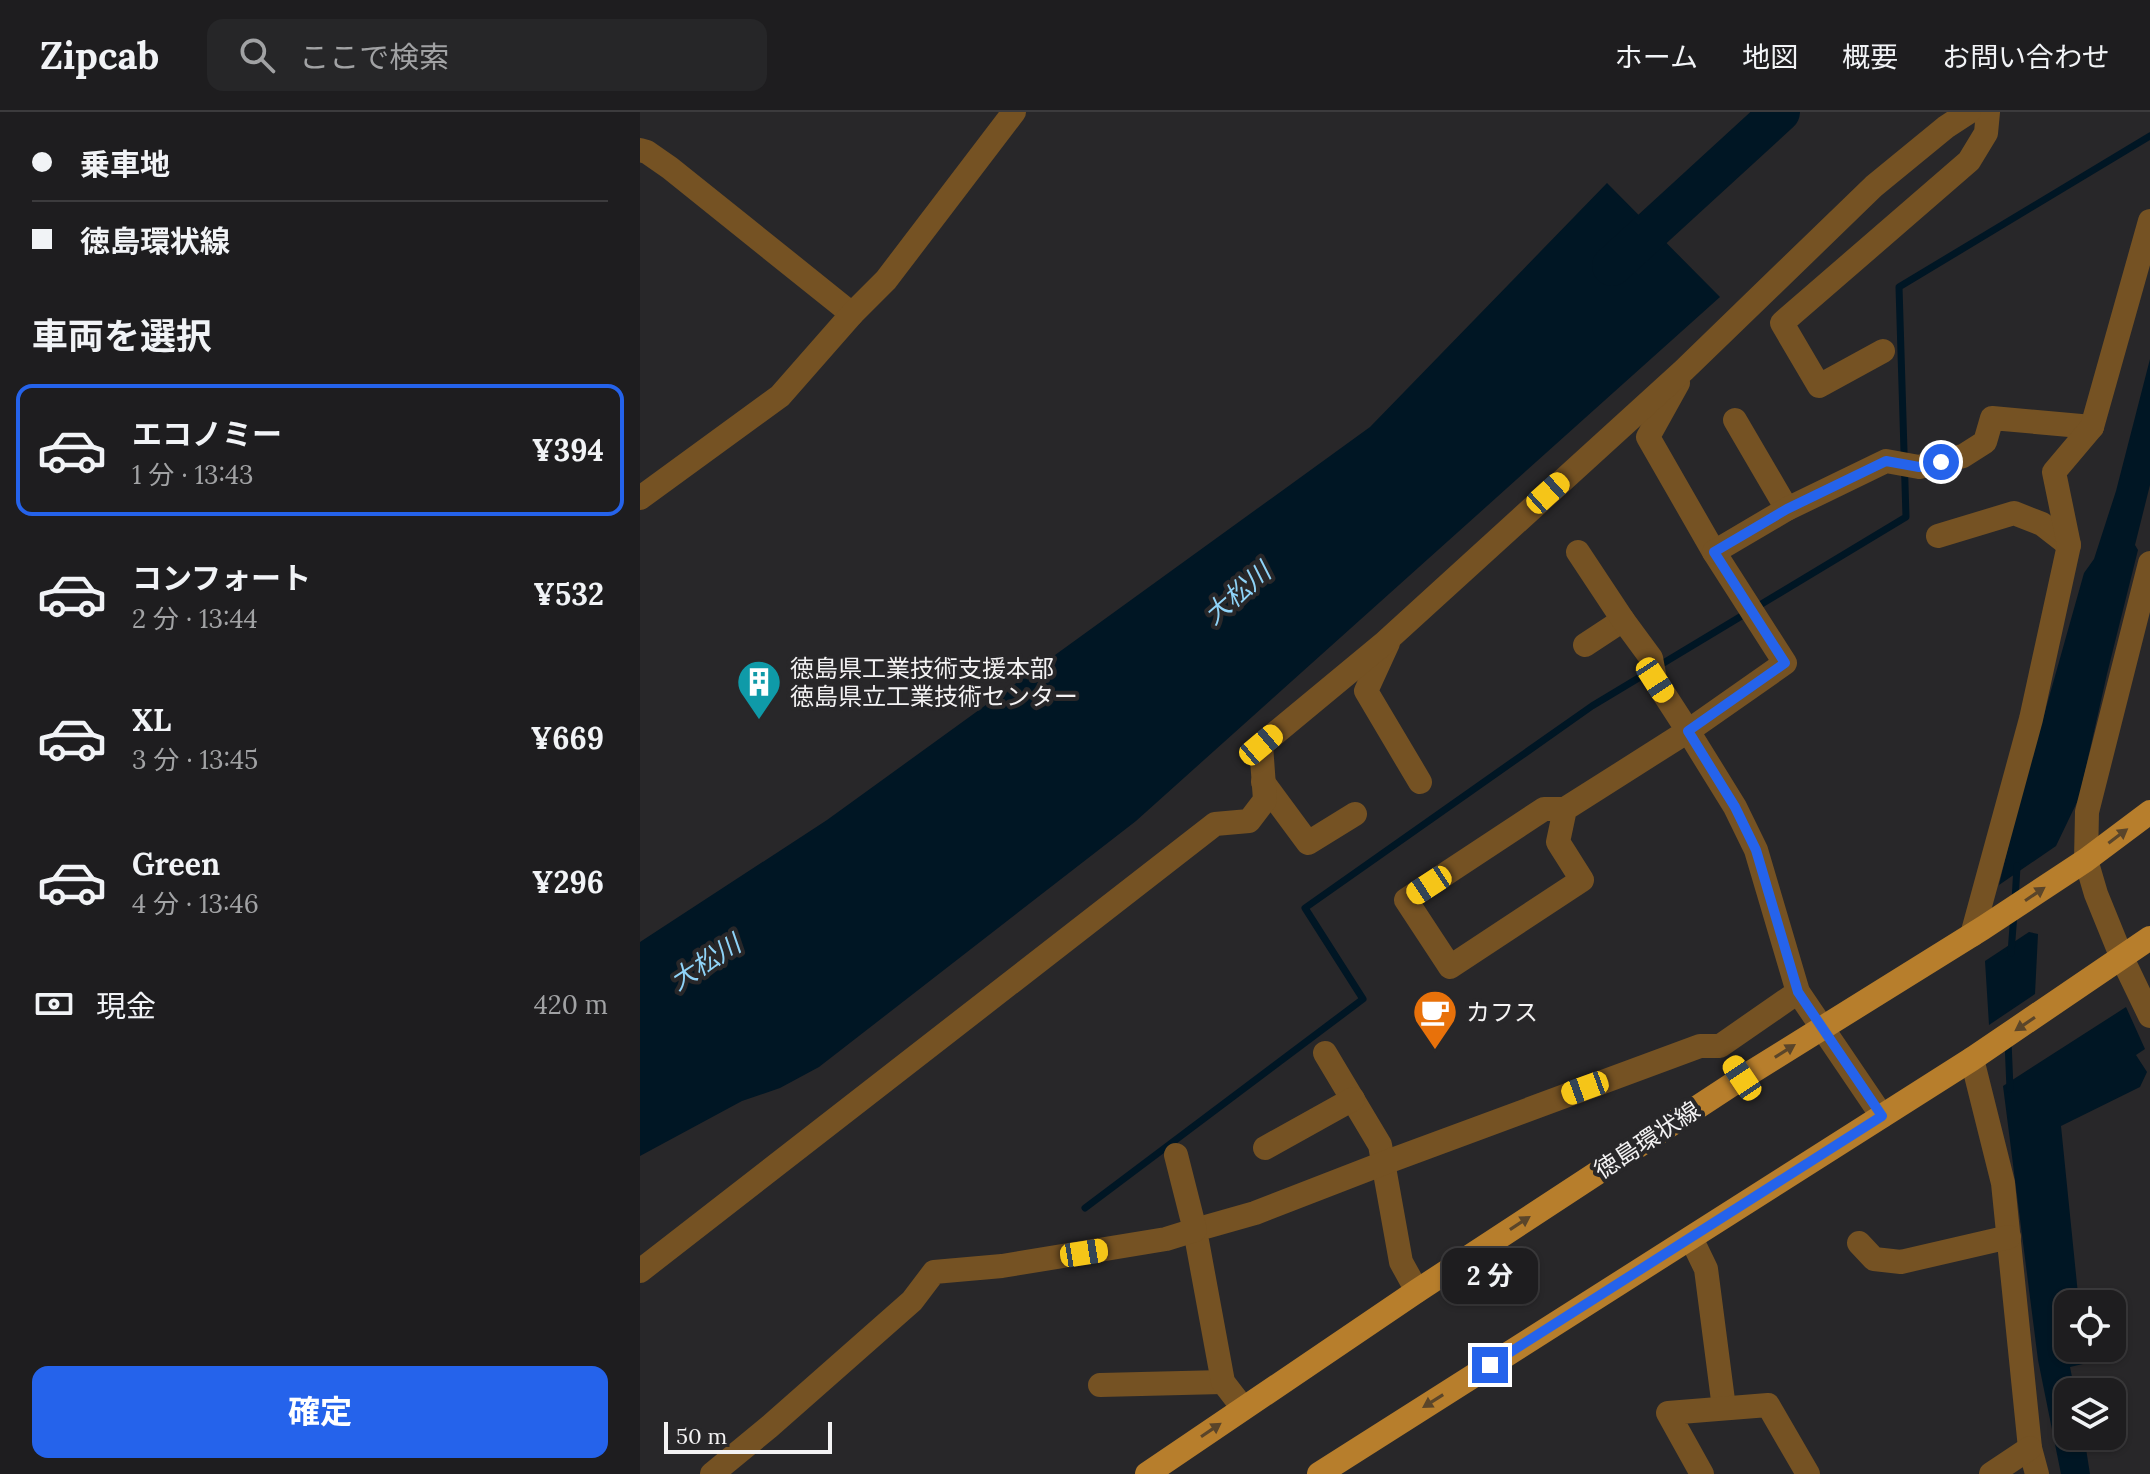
<!DOCTYPE html>
<html lang="ja">
<head>
<meta charset="utf-8">
<style>
	:root { --surface:#1e1d1f; --page:#262628; --text:#f1f3f6; --muted:#a1a2a4; --line:#3c3b3d; --accent:#2563eb }
	body { margin:0; font-family:Lora,"Noto Sans JP",serif; background:var(--page); color:var(--text); height:100vh; display:flex; flex-direction:column; font-size:30px; white-space:nowrap }
	* { box-sizing:border-box; margin:0 }
	p { font-size:26px; color:var(--muted) }
	.icon { flex:none; width:44px; height:44px; fill:none; stroke:currentColor; stroke-width:2; stroke-linecap:round; stroke-linejoin:round }
	.map { position:relative; flex:1; overflow:hidden }
	.sheet { display:flex; flex-direction:column; background:var(--surface); width:640px }
	.sheet>* { flex:none }
	.banner { display:grid; align-content:center; height:176px; padding:0 32px; background:var(--surface) }
	.tools { position:absolute; left:1414px; top:1178px; display:grid; gap:16px }
	.tools a { display:grid; place-items:center; width:72px; height:72px; border-radius:16px; background:var(--surface); box-shadow:0 2px 6px #0004,0 0 0 2px var(--line); font-size:40px }
	.scale { position:absolute; left:24px; bottom:20px; width:168px; box-sizing:border-box; padding-left:8px; border:4px solid #f3f2f3; border-top:0; font-size:22px; line-height:28px; white-space:nowrap; color:#f3f2f3; -webkit-text-stroke:6px #282729; paint-order:stroke }
	.end { position:absolute; width:36px; height:36px; margin:-18px; border:10px solid #2563eb; background:#fff; box-shadow:0 0 0 4px #fff }
	.from { border-radius:50% }
	.bubble { position:absolute; height:56px; border-radius:16px; background:var(--surface); box-shadow:0 2px 6px #0004,0 0 0 2px var(--line); font-size:26px; font-weight:700; line-height:56px; text-align:center }
	.car { position:absolute; width:24px; height:48px; margin:-24px -12px; border-radius:10px; box-shadow:0 0 6px 2px #0007; background:linear-gradient(#f5c518 24%,#345 0 40%,#f5c518 0 76%,#345 0 86%,#f5c518 0) }
	.banner b { display:flex; align-items:center; gap:28px; height:76px; font-size:30px }
	.banner b+b { border-top:2px solid var(--line) }
	.banner i { width:20px; height:20px; background:var(--text) }
	ul { padding:0; list-style:none }
	li { display:flex; align-items:center; gap:24px; height:132px; margin:0 16px 12px; padding:0 16px; border:4px solid transparent; border-radius:16px }
	li div { flex:1 }
	li b { display:block; font-size:30px }
	li em { font-style:normal; font-weight:700 }
	li.active { border-color:var(--accent) }
	li>.icon { width:72px; height:72px; stroke-width:1.5 }
	h2 { padding:0 32px; font-size:36px; line-height:96px }
	.pay { display:flex; align-items:center; gap:20px; height:88px; padding:0 32px; font-size:30px }
	.pay p { margin-inline-start:auto }
	.action { display:flex; gap:16px; margin-top:auto; padding:16px 32px }
	.action a { flex:1; height:92px; border-radius:16px; background:var(--accent); color:#fff; font-size:32px; font-weight:700; line-height:92px; text-align:center }
	header { display:flex; align-items:center; gap:48px; box-sizing:border-box; height:112px; padding:0 40px; background:var(--surface); border-bottom:2px solid var(--line) }
	header strong { font-size:38px }
	nav { display:flex; gap:44px; margin-inline-start:auto; font-size:28px }
	.search { width:560px; height:72px; background:var(--page); display:flex; align-items:center; gap:20px; box-sizing:border-box; padding:0 28px; border-radius:16px; color:var(--muted); font-size:30px }
	main { display:flex; flex:1; min-height:0 }
	.map>svg:first-child { display:block }
	.water { fill:#001624 }
	.lines { fill:none; stroke-linecap:round; stroke-linejoin:round }
	.stream { stroke:#001624; stroke-width:7 }
	.river { stroke:#001624; stroke-width:40 }
	.minor { stroke:#755223; stroke-width:24 }
	.major { stroke:#b77e2c; stroke-width:24 }
	.oneway { fill:#5a452a }
	.route { stroke:#2563eb; stroke-width:10 }
	.labels { text-anchor:middle; dominant-baseline:central; stroke-width:8; stroke-linejoin:round; paint-order:stroke }
	.poi-label { font-size:24px; fill:#f3f2f3; stroke:#282729; text-anchor:start }
	.street-label { font-size:24px; fill:#f3f2f3; stroke:#282729 }
	.water-label { font-size:26px; font-style:italic; fill:#8fd3f8; stroke:#282729 }
</style>
</head>
<body>
<header>
<strong>Zipcab</strong>
<div class="search"><svg class="icon" aria-label="search" viewBox="0 0 24 24"><circle cx="10" cy="10" r="6"/><path d="M15 15l6 6"/></svg>ここで検索</div>
<nav><a>ホーム</a><a>地図</a><a>概要</a><a>お問い合わせ</a></nav>
</header>
<main>
<section class="sheet">
<div class="banner">
<b><i class="from"></i>乗車地</b>
<b><i></i>徳島環状線</b>
</div>
<h2>車両を選択</h2>
<ul>
<li class="active"><svg class="icon" aria-label="car" viewBox="0 0 24 24"><path d="M5 17H2v-5l4-1 3-4h7l3 4 3 1v5h-3M9 17h6M6 11h13"/><circle cx="7" cy="17" r="2"/><circle cx="17" cy="17" r="2"/></svg><div><b>エコノミー</b><p>1 分 · 13:43</p></div><em>¥394</em></li>
<li><svg class="icon" aria-label="car" viewBox="0 0 24 24"><path d="M5 17H2v-5l4-1 3-4h7l3 4 3 1v5h-3M9 17h6M6 11h13"/><circle cx="7" cy="17" r="2"/><circle cx="17" cy="17" r="2"/></svg><div><b>コンフォート</b><p>2 分 · 13:44</p></div><em>¥532</em></li>
<li><svg class="icon" aria-label="car" viewBox="0 0 24 24"><path d="M5 17H2v-5l4-1 3-4h7l3 4 3 1v5h-3M9 17h6M6 11h13"/><circle cx="7" cy="17" r="2"/><circle cx="17" cy="17" r="2"/></svg><div><b>XL</b><p>3 分 · 13:45</p></div><em>¥669</em></li>
<li><svg class="icon" aria-label="car" viewBox="0 0 24 24"><path d="M5 17H2v-5l4-1 3-4h7l3 4 3 1v5h-3M9 17h6M6 11h13"/><circle cx="7" cy="17" r="2"/><circle cx="17" cy="17" r="2"/></svg><div><b>Green</b><p>4 分 · 13:46</p></div><em>¥296</em></li>
</ul>
<div class="pay"><svg class="icon" aria-label="cash" viewBox="0 0 24 24"><path d="M3 7h18v10H3z"/><circle cx="12" cy="12" r="2"/></svg>現金<p>420 m</p></div>
<div class="action"><a>確定</a></div>
</section>
<div class="map">
<svg width="1510" height="1362" viewBox="0 0 1510 1362">
	<rect width="100%" height="100%" fill="#282729"/>
	<g class="water">
		<polygon points="967,71 1080,185 496,709 179,955 140,976 102,989 0,1044 0,830 187,708 730,315"/>
		<polygon points="1510,247 1510,373 1495,433 1498,438 1467,562 1439,686 1416,734 1359,773 1375,706 1444,461 1454,447 1476,379"/>
		<polygon points="1389,820 1398,822 1395,882 1349,913 1345,849"/>
		<polygon points="1486,895 1505,937 1496,943 1507,960 1500,975 1421,1014 1439,1192 1428,1192 1428,1236 1452,1236 1456,1249 1430,1255 1435,1280 1428,1280 1428,1324 1444,1324 1450,1362 1421,1362 1398,1248 1363,974"/>
	</g>
	<g class="lines">
		<g class="stream">
			<polyline points="1375,789 1377,754"/>
			<polyline points="1371,841 1374,801"/>
			<polyline points="1368,929 1370,977"/>
			<polyline points="445,1096 723,887 665,796 952,594 1266,405 1259,175 1510,24"/>
		</g>
		<polyline class="river" points="972,154 1140,0"/>
		<g class="minor">
			<polyline points="0,38 7,40 30,56 212,202"/>
			<polyline points="1243,239 1179,274 1142,211 1329,49 1346,21 1348,0"/>
			<polyline points="1038,271 1008,325 1074,440 1145,551 1048,619 1095,695 1116,738 1158,880 1242,1004"/>
			<polyline points="1095,308 1147,397"/>
			<polyline points="0,386 140,284 212,202 246,168 374,0"/>
			<polyline points="1298,424 1374,401 1402,412 1429,433"/>
			<polyline points="1074,440 1147,397 1246,349 1279,355 1323,344 1345,330 1352,306 1452,315"/>
			<polyline points="1510,451 1447,700 1446,748 1456,782 1482,846 1510,904"/>
			<polyline points="748,531 726,579 780,670"/>
			<polyline points="945,533 983,508"/>
			<polyline points="623,670 668,731 715,702"/>
			<polyline points="925,697 918,730 942,768 810,855 766,788 904,697 925,697 1048,619 1015,568 1011,546 983,508 938,440"/>
			<polyline points="1332,823 1391,607 1429,433 1414,360 1452,315 1510,109"/>
			<polyline points="685,941 740,1033 761,1150 777,1179"/>
			<polyline points="1332,947 1363,1071 1390,1336 1397,1362"/>
			<polyline points="625,1036 713,987"/>
			<polyline points="1051,1126 1066,1157 1084,1296"/>
			<polyline points="1219,1131 1234,1147 1261,1150 1369,1125"/>
			<polyline points="0,1159 575,712 609,709 625,688 621,633 743,532 1044,258 1234,74 1306,15 1329,0"/>
			<polyline points="460,1273 583,1270"/>
			<polyline points="603,1296 583,1270 555,1118 615,1101 744,1051 1060,934 1080,934 1158,880"/>
			<polyline points="72,1362 129,1315 272,1189 294,1160 362,1154 526,1127 555,1118 536,1043"/>
			<polyline points="1062,1362 1028,1301 1128,1293 1168,1362"/>
			<polyline points="1351,1362 1390,1336"/>
		</g>
		<g class="major">
			<polyline points="507,1362 777,1179 1102,966 1343,816 1446,748 1510,700"/>
			<polyline points="679,1362 1332,947 1510,826"/>
		</g>
	</g>
	<defs><path id="oneway-solid" d="M-6-.8H1V-3.2L6.5 0L1 3.2V.8H-6Z" transform="scale(2)"/></defs>
	<g class="oneway">
		<use href="#oneway-solid" transform="translate(1478 724) rotate(-37)"/>
		<use href="#oneway-solid" transform="translate(1395 782) rotate(-34)"/>
		<use href="#oneway-solid" transform="translate(1385 912) rotate(146)"/>
		<use href="#oneway-solid" transform="translate(1145 939) rotate(-32)"/>
		<use href="#oneway-solid" transform="translate(880 1111) rotate(-33)"/>
		<use href="#oneway-solid" transform="translate(793 1289) rotate(148)"/>
		<use href="#oneway-solid" transform="translate(571 1318) rotate(-34)"/>
	</g>
	<g class="lines">
		<polyline class="route" points="850,1253 1242,1004 1158,880 1116,738 1095,695 1048,619 1145,551 1074,440 1147,397 1246,349 1279,355 1301,350"/>
	</g>
	<defs>
		<g id="building-pin" transform="scale(2.3)"><path d="M0 17L-7.5 6A9.5 9.5 0 1 1 7.5 6Z" fill="#0f9aa8" stroke="#282729"/><path d="M-4-6H4V6H1V3H-1V6H-4ZM-2.5-4.3h1.7v1.8h-1.7ZM.8-4.3h1.7v1.8H.8ZM-2.5-1h1.7V.8h-1.7ZM.8-1h1.7V.8H.8Z" fill="#fff"/></g>
		<g id="cafe-pin" transform="scale(2.3)"><path d="M0 17L-7.5 6A9.5 9.5 0 1 1 7.5 6Z" fill="#e8710a" stroke="#282729"/><path d="M-5.5-4.5H6V0H3Q3 3.5 0 3.5H-2.5Q-5.5 3.5-5.5 0ZM3-3.2v2h1.7v-2ZM-6 4.5H4V6H-6Z" fill="#fff"/></g>
	</defs>
	<g fill-rule="evenodd">
		<use href="#building-pin" x="119" y="570"/>
		<use href="#cafe-pin" x="795" y="900"/>
	</g>
	<g class="labels">
		<g class="poi-label">
			<text x="150" y="556">徳島県工業技術支援本部<tspan x="150" dy="28">徳島県立工業技術センター</tspan></text>
			<text x="826" y="900">カフス</text>
		</g>
		<g class="street-label">
			<text transform="translate(1007 1028) rotate(-33)">徳島環状線</text>
		</g>
		<g class="water-label">
			<text transform="translate(597 481) rotate(-41)">大松川</text>
			<text transform="translate(65 850) rotate(-33)">大松川</text>
		</g>
	</g>
</svg>
<div class="tools">
<a><svg class="icon" aria-label="locate" viewBox="0 0 24 24"><circle cx="12" cy="12" r="6"/><path d="M12 2v4M12 18v4M2 12h4M18 12h4"/></svg></a>
<a><svg class="icon" aria-label="layers" viewBox="0 0 24 24"><path d="M12 4l9 5-9 5-9-5zM3 14l9 5 9-5"/></svg></a>
</div>
<div class="scale">50 m</div>
<i class="end from" style="left:1301px;top:350px"></i>
<i class="end" style="left:850px;top:1253px"></i>
<div class="bubble" style="left:802px;top:1136px;width:96px">2 分</div>
<i class="car" style="left:908px;top:381px;rotate:48deg"></i>
<i class="car" style="left:1015px;top:568px;rotate:147deg"></i>
<i class="car" style="left:621px;top:633px;rotate:50deg"></i>
<i class="car" style="left:789px;top:773px;rotate:237deg"></i>
<i class="car" style="left:1102px;top:966px;rotate:326deg"></i>
<i class="car" style="left:945px;top:976px;rotate:250deg"></i>
<i class="car" style="left:444px;top:1141px;rotate:81deg"></i>
</div>
</main>
</body>
</html>
